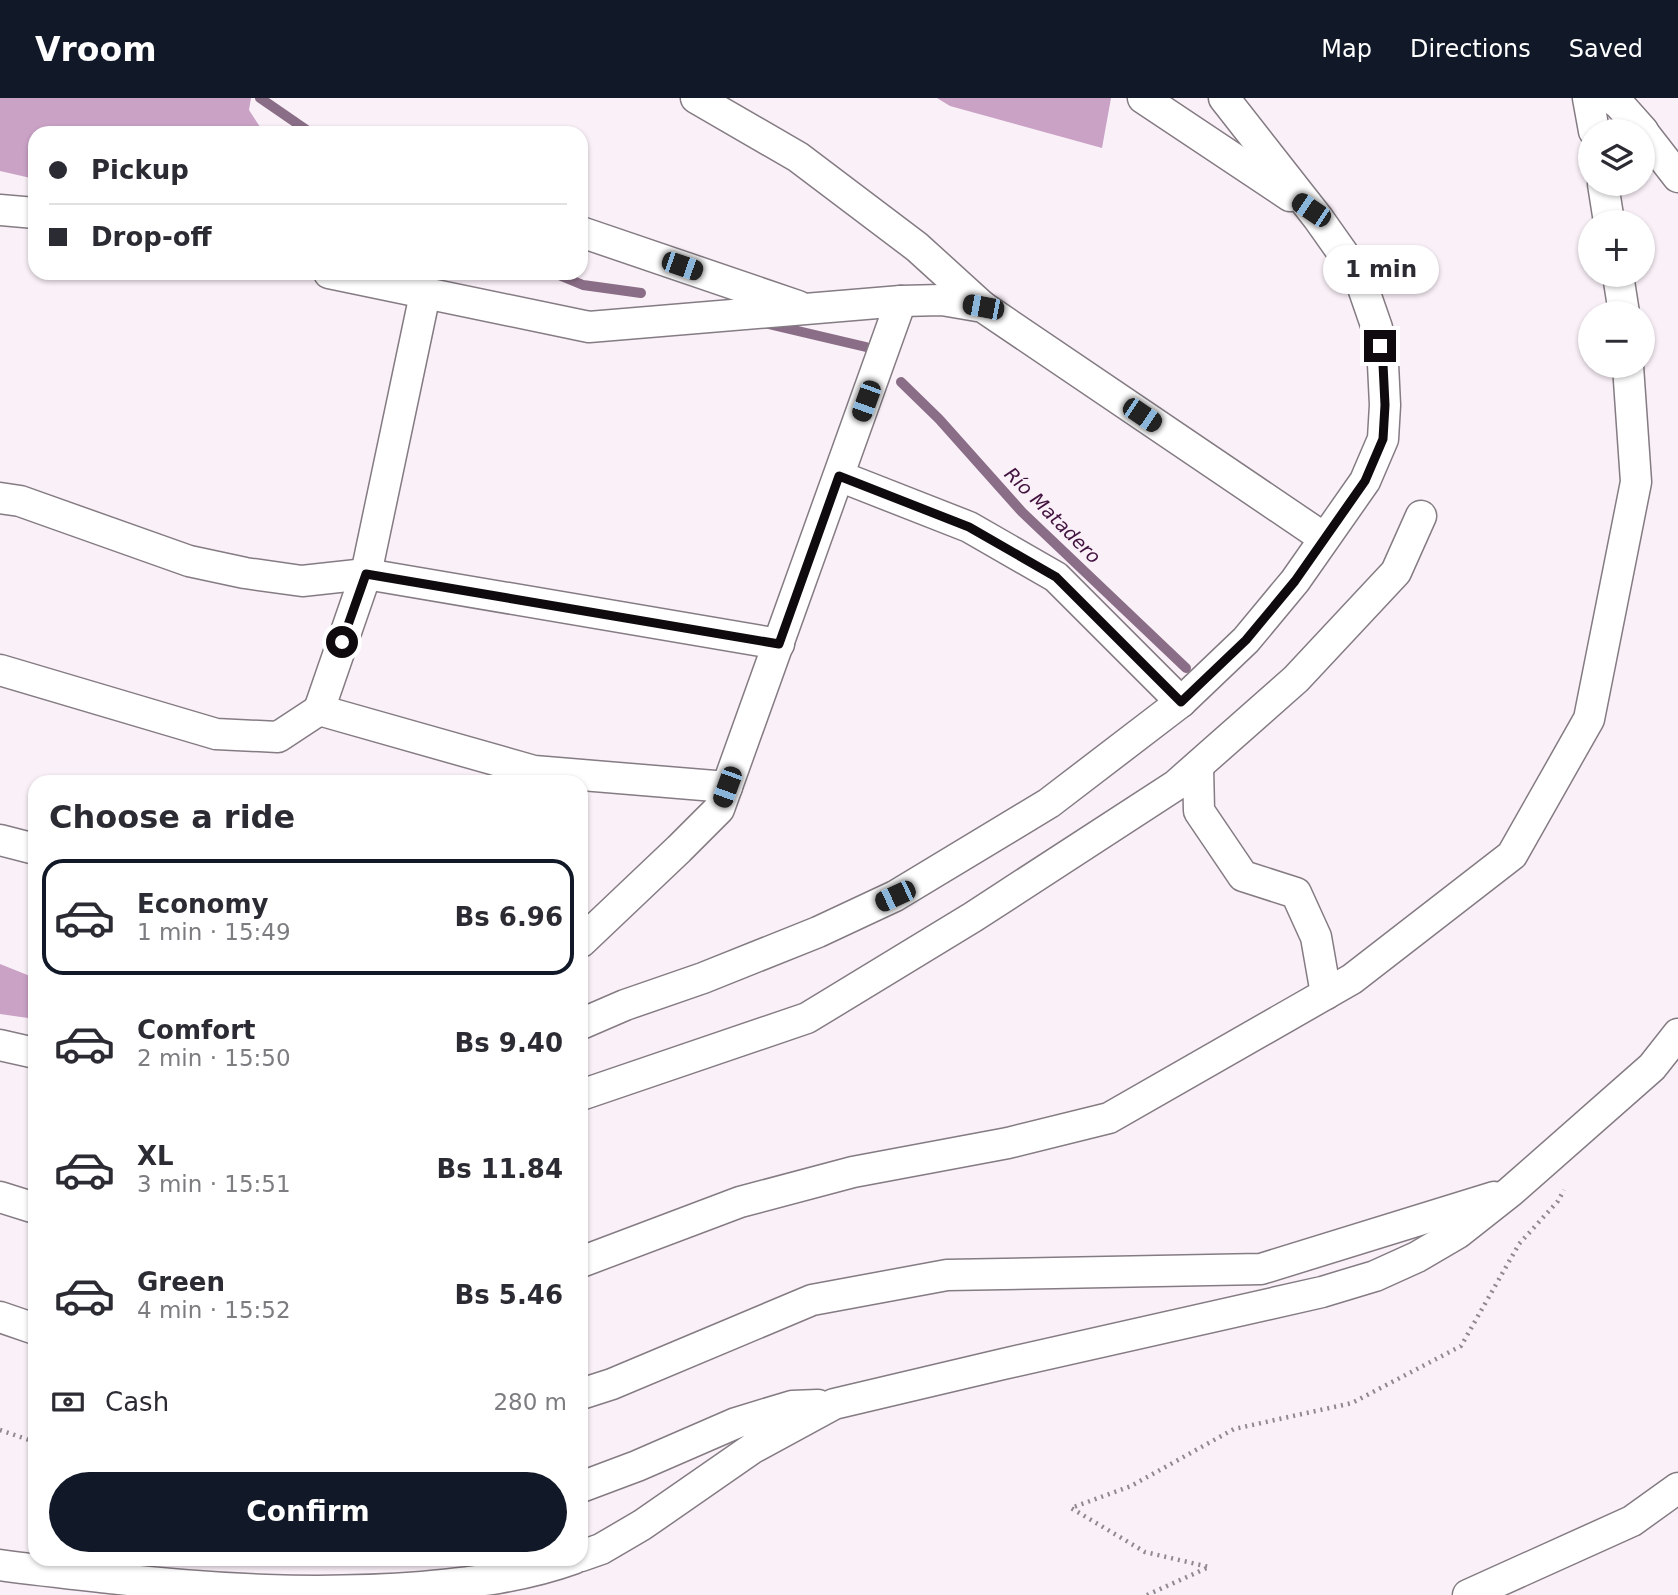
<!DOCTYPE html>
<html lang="en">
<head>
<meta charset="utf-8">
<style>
	:root { --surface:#fff; --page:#f2f2f3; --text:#2b2b33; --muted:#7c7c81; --line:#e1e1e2; --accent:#111827 }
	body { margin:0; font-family:"DejaVu Sans",sans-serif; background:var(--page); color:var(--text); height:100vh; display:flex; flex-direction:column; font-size:26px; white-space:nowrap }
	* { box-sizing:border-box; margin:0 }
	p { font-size:23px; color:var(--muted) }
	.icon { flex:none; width:38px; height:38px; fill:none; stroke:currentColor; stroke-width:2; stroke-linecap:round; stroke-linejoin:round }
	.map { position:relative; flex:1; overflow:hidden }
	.panel { position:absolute; left:28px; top:677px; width:560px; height:791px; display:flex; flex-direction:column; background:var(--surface); border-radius:21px; box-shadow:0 2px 5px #0004 }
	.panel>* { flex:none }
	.banner { position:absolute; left:28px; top:28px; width:560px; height:154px; border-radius:21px; box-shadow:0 2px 5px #0004; display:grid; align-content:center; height:154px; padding:0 21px; background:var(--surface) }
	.controls { position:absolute; left:1578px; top:21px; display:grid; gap:14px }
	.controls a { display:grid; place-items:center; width:77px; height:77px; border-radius:50%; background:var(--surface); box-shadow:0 2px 5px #0004; font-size:35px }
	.end { position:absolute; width:32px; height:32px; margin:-16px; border:9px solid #0e0a0d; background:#fff; box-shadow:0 0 0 4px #fff }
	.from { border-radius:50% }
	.bubble { position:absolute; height:49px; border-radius:24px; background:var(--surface); box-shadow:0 2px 5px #0004; font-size:23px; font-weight:800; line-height:49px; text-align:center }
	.car { position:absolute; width:21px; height:42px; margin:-21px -10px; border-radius:9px; box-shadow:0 0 5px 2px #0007; background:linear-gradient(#222 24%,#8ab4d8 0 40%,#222 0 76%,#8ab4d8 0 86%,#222 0) }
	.banner b { display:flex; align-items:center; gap:24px; height:66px; font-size:26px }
	.banner b+b { border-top:2px solid var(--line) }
	.banner i { width:18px; height:18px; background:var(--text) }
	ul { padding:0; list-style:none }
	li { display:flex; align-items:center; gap:21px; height:116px; margin:0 14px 10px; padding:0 7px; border:4px solid transparent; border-radius:21px }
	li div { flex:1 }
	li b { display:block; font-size:26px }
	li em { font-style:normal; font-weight:800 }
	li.current { border-color:var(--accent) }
	li>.icon { width:63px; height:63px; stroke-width:1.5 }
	h2 { padding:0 21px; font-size:32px; line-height:84px }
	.pay { display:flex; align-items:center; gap:18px; height:77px; padding:0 21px; font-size:26px }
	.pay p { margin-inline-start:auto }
	.primary-button { display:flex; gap:14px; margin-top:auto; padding:14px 21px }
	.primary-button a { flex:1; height:80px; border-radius:42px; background:var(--accent); color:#fff; font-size:28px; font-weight:800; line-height:80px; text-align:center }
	header { display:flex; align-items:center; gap:42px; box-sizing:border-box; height:98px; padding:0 35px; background:var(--accent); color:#fff }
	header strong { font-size:33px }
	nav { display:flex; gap:38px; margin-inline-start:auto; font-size:24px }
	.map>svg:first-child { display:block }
	.forest { fill:#caa2c6 }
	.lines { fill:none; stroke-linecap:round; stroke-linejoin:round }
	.stream { stroke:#8a6d86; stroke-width:10 }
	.street-casing { stroke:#847b83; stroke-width:33 }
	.path { stroke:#90898f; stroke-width:4.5; stroke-dasharray:2 5; stroke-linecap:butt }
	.street { stroke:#fff; stroke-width:30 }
	.route { stroke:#0e0a0d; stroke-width:9 }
	.labels { text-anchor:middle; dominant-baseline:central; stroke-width:5; stroke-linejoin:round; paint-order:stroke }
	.water-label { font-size:19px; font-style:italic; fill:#42123f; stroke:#faf0f8 }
</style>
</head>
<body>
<header>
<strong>Vroom</strong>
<nav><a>Map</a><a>Directions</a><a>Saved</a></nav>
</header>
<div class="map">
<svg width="1678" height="1497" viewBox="0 0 1678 1497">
	<rect width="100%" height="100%" fill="#faf0f8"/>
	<g class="forest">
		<polygon points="0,0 251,0 249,12 264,35 35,35 35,81 0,73"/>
		<polygon points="937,0 1111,0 1102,50 950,8"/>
		<polygon points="0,866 35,880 35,921 0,916"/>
	</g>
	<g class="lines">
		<g class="stream">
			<polyline points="260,0 311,35"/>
			<polyline points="554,175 583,187 641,195"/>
			<polyline points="764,225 866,249"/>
			<polyline points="901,284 939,321 1022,414 1186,570"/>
		</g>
		<g class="street-casing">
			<g id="street">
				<polyline points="696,0 798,59 917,149 983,209"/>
				<polyline points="1143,0 1290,98"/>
				<polyline points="1588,0 1594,33"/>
				<polyline points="1611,0 1619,6 1643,33"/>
				<polyline points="1643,34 1678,79"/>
				<polyline points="1603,86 1609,124"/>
				<polyline points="0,112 35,115"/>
				<polyline points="581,134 798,208"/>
				<polyline points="329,175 589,229 901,203 942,202 983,209 1324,440"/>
				<polyline points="1618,177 1624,215"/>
				<polyline points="839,378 969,429 1056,479 1181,604"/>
				<polyline points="0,400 20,403 189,463 245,475 302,483 366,476 779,546"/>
				<polyline points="0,572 216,636 278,639 319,612 534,673 727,689"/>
				<polyline points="319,612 366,476 425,196"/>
				<polyline points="1198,668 1199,713 1243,778 1296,795 1316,839 1326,896"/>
				<polyline points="0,742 35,751"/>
				<polyline points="581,844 679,751 719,711 901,203"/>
				<polyline points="581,926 625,907 703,880 818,834 895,798 1049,705 1181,604 1246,542 1295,483 1365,383 1383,341 1385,307 1383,266 1377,230 1359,178 1318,120 1224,0"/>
				<polyline points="0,947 35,955"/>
				<polyline points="581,997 807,920 973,819 1176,687 1296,581 1396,474 1421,418"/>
				<polyline points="0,1099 35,1110"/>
				<polyline points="581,1164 740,1104 853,1074 1008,1045 1109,1020 1352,881 1512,757 1589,621 1636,384 1628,268"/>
				<polyline points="0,1219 35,1231"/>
				<polyline points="581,1296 612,1286 812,1202 947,1177 1261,1171 1494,1099"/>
				<polyline points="581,1389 637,1368 736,1325 792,1308 818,1307"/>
				<polyline points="581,1458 601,1451 642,1427 753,1350 834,1306 999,1267 1322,1194 1375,1178 1417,1159 1458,1135 1510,1094 1652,969 1678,936"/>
				<path d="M0,1467c37,5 74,9 110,13 106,12 206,17 312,9 53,-5 101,-10 151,-28"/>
				<polyline points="1468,1497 1632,1423 1678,1390"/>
			</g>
		</g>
		<g class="path">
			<polyline points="0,1332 35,1344"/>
			<polyline points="1147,1497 1209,1469 1145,1454 1071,1410 1131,1388 1234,1331 1352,1305 1461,1248 1519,1146 1558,1103 1564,1092"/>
		</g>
		<use href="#street" class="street"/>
	</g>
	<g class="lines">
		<polyline class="route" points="342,544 366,476 779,546 839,378 969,429 1056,479 1181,604 1246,542 1295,483 1365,383 1383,341 1385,307 1383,266 1380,248"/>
	</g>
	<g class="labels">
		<g class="water-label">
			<text transform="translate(1053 417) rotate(45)">Río Matadero</text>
		</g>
	</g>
</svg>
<div class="controls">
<a><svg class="icon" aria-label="layers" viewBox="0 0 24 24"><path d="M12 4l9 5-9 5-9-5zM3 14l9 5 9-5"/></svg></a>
<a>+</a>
<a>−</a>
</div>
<i class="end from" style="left:342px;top:544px"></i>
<i class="end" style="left:1380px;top:248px"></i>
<div class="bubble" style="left:1323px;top:147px;width:116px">1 min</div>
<i class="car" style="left:1311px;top:112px;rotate:304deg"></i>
<i class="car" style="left:682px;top:168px;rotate:109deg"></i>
<i class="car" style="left:983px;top:209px;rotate:281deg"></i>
<i class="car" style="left:866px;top:303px;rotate:200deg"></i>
<i class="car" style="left:1142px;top:317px;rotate:124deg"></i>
<i class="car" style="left:727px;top:689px;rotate:200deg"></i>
<i class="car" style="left:895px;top:798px;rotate:245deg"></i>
<div class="banner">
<b><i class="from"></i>Pickup</b>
<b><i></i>Drop-off</b>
</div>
<section class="panel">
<h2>Choose a ride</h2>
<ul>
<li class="current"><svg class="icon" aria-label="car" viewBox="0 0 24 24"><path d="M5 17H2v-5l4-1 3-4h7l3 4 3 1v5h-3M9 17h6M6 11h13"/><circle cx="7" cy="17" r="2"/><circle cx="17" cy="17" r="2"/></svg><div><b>Economy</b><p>1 min · 15:49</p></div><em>Bs 6.96</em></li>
<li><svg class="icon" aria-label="car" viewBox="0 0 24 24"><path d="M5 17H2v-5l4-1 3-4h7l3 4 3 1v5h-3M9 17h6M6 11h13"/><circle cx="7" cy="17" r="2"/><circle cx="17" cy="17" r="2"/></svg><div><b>Comfort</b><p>2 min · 15:50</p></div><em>Bs 9.40</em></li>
<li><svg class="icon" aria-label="car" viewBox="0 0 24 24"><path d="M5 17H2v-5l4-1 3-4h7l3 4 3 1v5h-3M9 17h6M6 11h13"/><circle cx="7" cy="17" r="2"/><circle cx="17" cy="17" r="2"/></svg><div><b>XL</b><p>3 min · 15:51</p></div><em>Bs 11.84</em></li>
<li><svg class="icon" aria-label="car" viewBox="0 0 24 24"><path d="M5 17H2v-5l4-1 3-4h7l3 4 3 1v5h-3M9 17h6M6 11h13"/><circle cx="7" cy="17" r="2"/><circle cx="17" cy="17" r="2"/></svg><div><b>Green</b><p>4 min · 15:52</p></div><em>Bs 5.46</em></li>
</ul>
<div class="pay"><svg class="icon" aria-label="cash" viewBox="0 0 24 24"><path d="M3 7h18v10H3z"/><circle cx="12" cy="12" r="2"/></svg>Cash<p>280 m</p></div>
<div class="primary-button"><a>Confirm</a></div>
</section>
</div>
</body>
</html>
